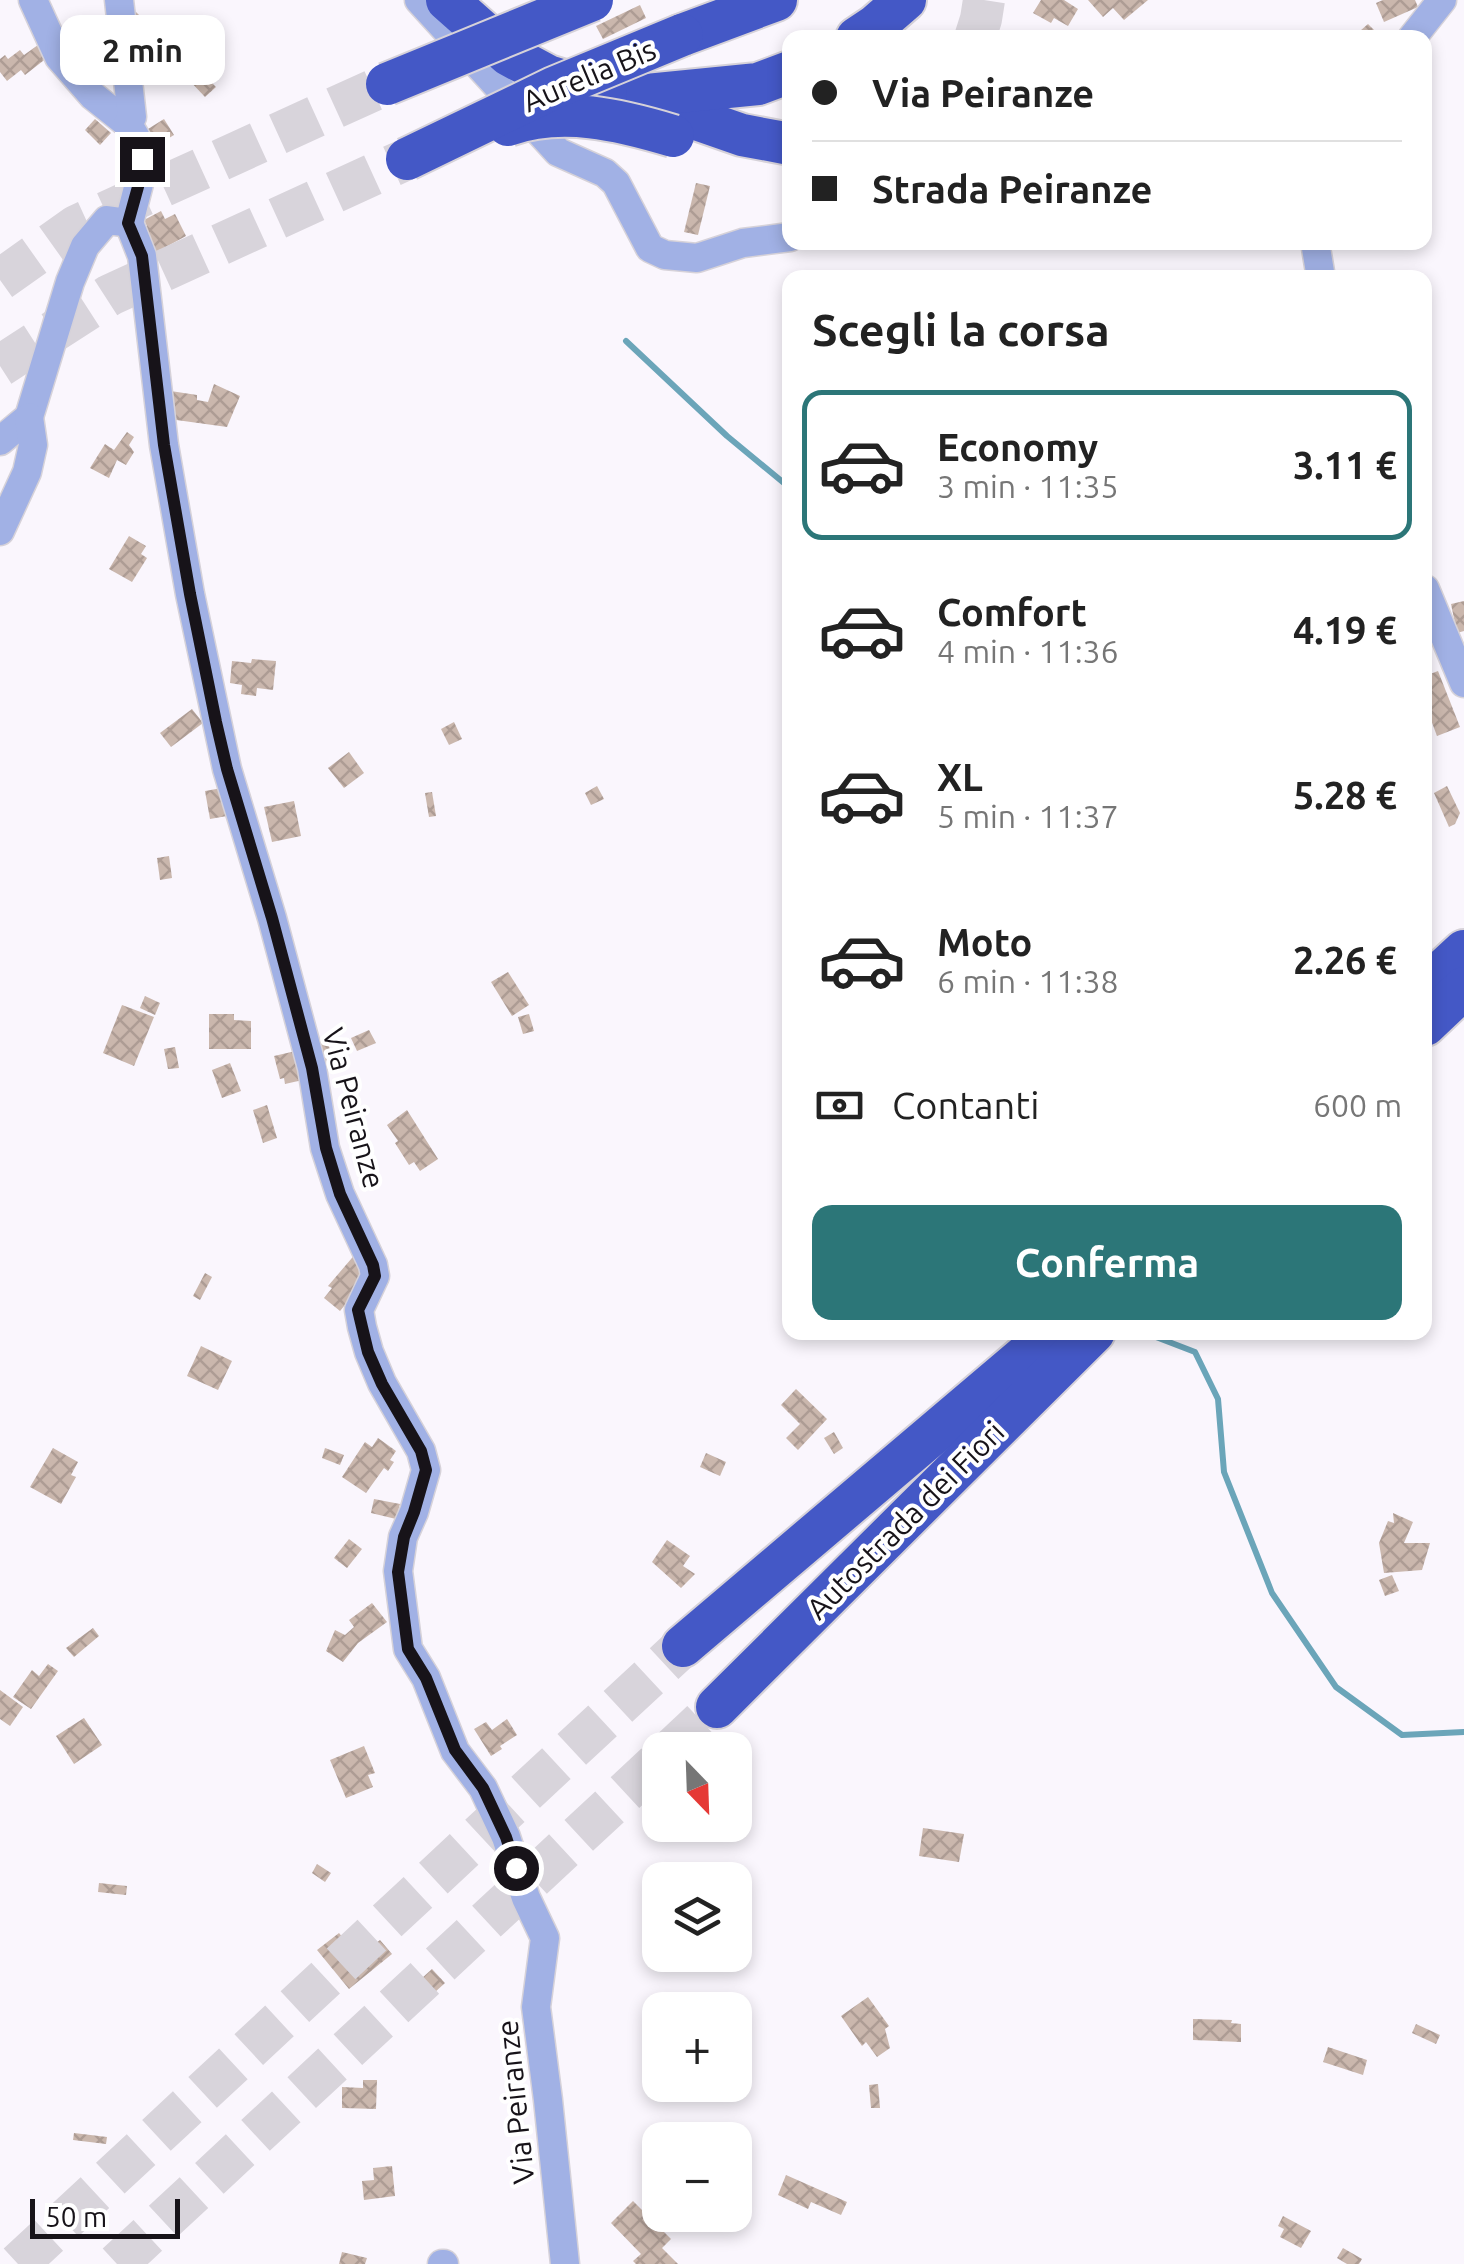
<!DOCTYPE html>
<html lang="it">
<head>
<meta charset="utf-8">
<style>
	:root { --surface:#fff; --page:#f6f6f6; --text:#222; --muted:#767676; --line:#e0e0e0; --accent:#2c7678 }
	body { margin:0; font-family:Ubuntu,sans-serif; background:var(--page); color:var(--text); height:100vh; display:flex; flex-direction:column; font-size:38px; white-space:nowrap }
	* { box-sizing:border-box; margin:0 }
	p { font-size:32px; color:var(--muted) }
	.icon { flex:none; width:55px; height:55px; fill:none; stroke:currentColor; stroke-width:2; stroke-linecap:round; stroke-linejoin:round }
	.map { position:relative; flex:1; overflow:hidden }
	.details { position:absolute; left:782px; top:270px; width:650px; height:1070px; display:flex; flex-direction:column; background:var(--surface); border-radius:20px; box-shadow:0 5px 15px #0003 }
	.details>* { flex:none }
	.top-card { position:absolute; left:782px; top:30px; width:650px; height:220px; border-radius:20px; box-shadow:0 5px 15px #0003; display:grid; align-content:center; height:220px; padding:0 30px; background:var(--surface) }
	.needle { width:65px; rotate:157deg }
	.tools { position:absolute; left:642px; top:1732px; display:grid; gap:20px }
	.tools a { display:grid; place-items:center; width:110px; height:110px; border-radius:20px; background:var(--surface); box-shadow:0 5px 15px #0003; font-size:50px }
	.scale { position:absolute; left:30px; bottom:25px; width:150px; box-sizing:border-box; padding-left:10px; border:5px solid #171319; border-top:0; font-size:28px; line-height:35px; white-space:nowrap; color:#171319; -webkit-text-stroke:8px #fff; paint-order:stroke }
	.end { position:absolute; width:45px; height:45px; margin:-22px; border:12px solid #171319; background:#fff; box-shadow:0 0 0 5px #fff }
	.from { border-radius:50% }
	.bubble { position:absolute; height:70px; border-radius:20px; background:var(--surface); box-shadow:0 5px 15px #0003; font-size:32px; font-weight:700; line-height:70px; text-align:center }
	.top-card b { display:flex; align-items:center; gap:35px; height:95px; font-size:38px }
	.top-card b+b { border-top:2px solid var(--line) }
	.top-card i { width:25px; height:25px; background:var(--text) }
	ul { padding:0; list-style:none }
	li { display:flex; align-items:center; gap:30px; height:150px; margin:0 20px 15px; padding:0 10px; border:5px solid transparent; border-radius:20px }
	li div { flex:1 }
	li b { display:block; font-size:38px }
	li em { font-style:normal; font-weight:700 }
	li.current { border-color:var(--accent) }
	li>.icon { width:90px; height:90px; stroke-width:1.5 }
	h2 { padding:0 30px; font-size:45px; line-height:120px }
	.pay { display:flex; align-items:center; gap:25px; height:110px; padding:0 30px; font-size:38px }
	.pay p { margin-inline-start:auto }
	.action { display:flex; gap:20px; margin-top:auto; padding:20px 30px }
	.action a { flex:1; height:115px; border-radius:20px; background:var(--accent); color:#fff; font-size:40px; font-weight:700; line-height:115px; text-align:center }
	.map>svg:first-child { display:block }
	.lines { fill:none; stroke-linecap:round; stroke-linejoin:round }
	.stream { stroke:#6ba5b9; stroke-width:6 }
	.building { fill:url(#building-cross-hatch) }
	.highway-tunnel { stroke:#d8d4db; stroke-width:42; stroke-dasharray:42 21; stroke-linecap:butt }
	.minor-casing { stroke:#d6d2d9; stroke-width:31 }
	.highway-casing { stroke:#d6d2d9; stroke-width:46 }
	.minor { stroke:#a1b1e5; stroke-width:28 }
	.highway { stroke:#4458c6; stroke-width:42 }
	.highway-bridge-casing { stroke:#d6d2d9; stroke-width:46; stroke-linecap:butt }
	.highway-bridge { stroke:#4458c6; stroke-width:42 }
	.route { stroke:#171319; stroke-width:12 }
	.labels { text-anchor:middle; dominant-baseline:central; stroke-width:8; stroke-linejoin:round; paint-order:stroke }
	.street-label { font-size:30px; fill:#171319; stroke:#fff }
</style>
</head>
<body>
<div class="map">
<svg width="1464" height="2264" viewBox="0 0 1464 2264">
	<defs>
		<pattern id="building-cross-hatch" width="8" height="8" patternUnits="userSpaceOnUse" patternTransform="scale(2.5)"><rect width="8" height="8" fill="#cab7ad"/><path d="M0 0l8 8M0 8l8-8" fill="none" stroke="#ad9c94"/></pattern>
	</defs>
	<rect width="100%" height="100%" fill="#faf6fd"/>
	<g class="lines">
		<g class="stream">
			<polyline points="626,341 727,436 790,488"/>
			<polyline points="1143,1332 1195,1352 1218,1399 1224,1472 1272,1593 1336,1687 1402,1735 1464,1732"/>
		</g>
	</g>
	<g class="building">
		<polygon points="1041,0 1064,0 1078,9 1068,26 1054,18 1051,23 1033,13"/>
		<polygon points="1088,0 1148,0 1124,20 1113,8 1103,17"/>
		<polygon points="1383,0 1415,0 1418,7 1384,22 1376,3"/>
		<polygon points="640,5 646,18 603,39 596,26"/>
		<polygon points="136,12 149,25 138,38 127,29 128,21"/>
		<polygon points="161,15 190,36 181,49 204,74 208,71 216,79 212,83 216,87 205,97 171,61 143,40"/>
		<polygon points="1368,24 1375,31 1368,38 1352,38"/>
		<polygon points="38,45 48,57 25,75 21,70 7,81 0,72 0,59 5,55 8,59 20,50 24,55"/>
		<polygon points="95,119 111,133 100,145 85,130"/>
		<polygon points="164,119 174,135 159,144 147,146 140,134"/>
		<polygon points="696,183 710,186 698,235 684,232"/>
		<polygon points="161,211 165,219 175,214 186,236 146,258 137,231 147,226 144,220"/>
		<polygon points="214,384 240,396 227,427 162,418 164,390 197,395 197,400 208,402"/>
		<polygon points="127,432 134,437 129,445 134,452 126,465 117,460 109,478 90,468 105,444 114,450"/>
		<polygon points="129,536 146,546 141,554 147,558 132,582 109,569"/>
		<polygon points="1464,601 1464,631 1457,633 1451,604"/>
		<polygon points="252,659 276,661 273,690 257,688 256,696 241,694 242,685 230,683 232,661 251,663"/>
		<polygon points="1438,671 1460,727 1437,736 1425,704 1425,676"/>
		<polygon points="192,709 203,723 171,747 160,733"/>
		<polygon points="454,722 462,739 449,745 441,729"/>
		<polygon points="349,752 364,773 344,788 328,768"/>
		<polygon points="597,786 604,799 591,805 585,793"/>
		<polygon points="1447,786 1460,813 1455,824 1449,827 1434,793"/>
		<polygon points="222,788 227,816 210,819 205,791"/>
		<polygon points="432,792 436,816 429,817 425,793"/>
		<polygon points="294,801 301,836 272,842 264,807"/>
		<polygon points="169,856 172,878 160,880 157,858"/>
		<polygon points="508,972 529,1005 512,1016 491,982"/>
		<polygon points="145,996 160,1003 155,1015 140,1008"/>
		<polygon points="122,1005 154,1017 134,1066 103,1053"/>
		<polygon points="209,1014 234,1014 234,1020 251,1021 251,1049 209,1049"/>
		<polygon points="529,1014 534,1031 523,1034 518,1017"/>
		<polygon points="369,1030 376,1043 357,1051 351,1038"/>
		<polygon points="328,1042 331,1054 340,1052 342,1062 313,1068 309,1046"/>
		<polygon points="175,1047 179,1068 168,1069 164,1049"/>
		<polygon points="300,1050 307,1079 285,1084 284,1078 280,1079 274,1056"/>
		<polygon points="230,1063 241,1091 222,1098 212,1070"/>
		<polygon points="267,1105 277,1138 263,1143 253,1110"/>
		<polygon points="407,1110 438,1159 420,1171 414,1162 409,1165 395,1143 398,1141 387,1125"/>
		<polygon points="357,1252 369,1264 349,1300 340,1311 324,1298 332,1288 328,1286"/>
		<polygon points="205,1273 212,1277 200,1300 193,1296"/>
		<polygon points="201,1346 232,1361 218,1390 187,1376"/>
		<polygon points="796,1389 827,1419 798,1450 786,1438 800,1424 781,1405"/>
		<polygon points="834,1432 843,1448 834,1454 824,1438"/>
		<polygon points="378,1438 396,1451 390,1460 394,1462 388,1471 384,1468 366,1493 342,1477 365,1442 372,1447"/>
		<polygon points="53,1448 78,1462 71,1475 76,1477 61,1504 30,1487"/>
		<polygon points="325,1448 344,1455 340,1465 322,1458"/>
		<polygon points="706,1453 726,1462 720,1476 700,1467"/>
		<polygon points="374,1499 400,1504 396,1519 371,1513"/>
		<polygon points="1393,1513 1413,1522 1404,1543 1430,1543 1422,1570 1384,1573 1379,1543 1388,1521 1394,1523"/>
		<polygon points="349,1539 362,1549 347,1568 334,1558"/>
		<polygon points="667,1540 690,1556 683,1566 695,1574 681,1588 652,1562"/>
		<polygon points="1392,1575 1399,1591 1385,1596 1379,1580"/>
		<polygon points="372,1603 387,1622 358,1643 343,1662 326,1651 335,1630 345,1635 354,1627 349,1620"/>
		<polygon points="93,1628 99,1636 74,1657 66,1648"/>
		<polygon points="48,1664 58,1671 31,1709 13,1697 32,1670 39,1676"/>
		<polygon points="0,1690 23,1707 10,1726 0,1719"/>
		<polygon points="84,1718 102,1745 74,1764 56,1736"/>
		<polygon points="507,1719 517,1735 500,1746 502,1749 491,1756 474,1729 486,1722 492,1730"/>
		<polygon points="364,1746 375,1773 368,1775 373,1787 346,1798 330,1760"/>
		<polygon points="923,1828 964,1834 959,1862 919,1856"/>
		<polygon points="317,1864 331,1873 325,1882 312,1873"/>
		<polygon points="99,1883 127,1886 126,1895 98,1892"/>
		<polygon points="339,1933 344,1939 348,1936 366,1961 373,1957 367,1950 380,1940 392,1954 349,1989 317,1950"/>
		<polygon points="432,1969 445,1983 434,1993 421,1979"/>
		<polygon points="868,1997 889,2026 885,2029 890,2048 877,2057 866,2042 862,2046 841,2016"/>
		<polygon points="1193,2019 1232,2020 1231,2023 1241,2024 1241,2042 1193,2040"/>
		<polygon points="1416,2024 1440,2035 1436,2044 1412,2033"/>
		<polygon points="1328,2047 1367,2060 1363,2075 1323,2062"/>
		<polygon points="363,2080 377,2080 376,2109 342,2108 342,2087 363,2088"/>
		<polygon points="878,2084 880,2108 871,2108 869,2085"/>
		<polygon points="74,2133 107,2137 106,2144 73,2140"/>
		<polygon points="392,2166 395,2196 364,2200 362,2181 374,2180 373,2168"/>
		<polygon points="786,2175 847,2202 841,2215 811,2202 808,2209 778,2195"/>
		<polygon points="633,2201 671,2239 662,2248 678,2264 636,2264 633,2261 641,2254 611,2223"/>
		<polygon points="1283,2216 1311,2231 1301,2248 1280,2237 1284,2229 1278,2226"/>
		<polygon points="1343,2248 1362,2259 1359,2264 1347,2264 1337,2258"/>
		<polygon points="342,2252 367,2258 365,2264 339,2264"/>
	</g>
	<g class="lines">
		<g class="highway-tunnel">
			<polyline points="975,38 981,19 984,0"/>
			<polyline points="0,280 76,226 387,84"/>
			<polyline points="0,366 110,295 407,159"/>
			<polyline points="671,1750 717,1707"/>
			<polyline points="18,2264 683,1646"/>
			<polyline points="117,2264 660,1760"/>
		</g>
		<g class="minor-casing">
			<g id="minor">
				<polyline points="33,0 59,57 93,96 128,124 140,145 141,176 129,223"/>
				<polyline points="119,0 132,117 128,124"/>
				<polyline points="419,0 558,152 605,173 616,183 650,248 665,255 697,258 743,243 790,237"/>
				<polyline points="1412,38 1442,0"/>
				<polyline points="129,223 142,256 164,445 190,594 227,769 272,918 312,1068 325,1148 340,1194 373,1265 375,1276 359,1310 362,1327 369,1352 382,1383 421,1451 426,1470 414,1512 403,1537 398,1571 408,1649 426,1678 455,1751 483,1788 506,1837 526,1898 545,1938 536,2007 548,2100 565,2264"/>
				<polyline points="1315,242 1321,278"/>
				<polyline points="0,441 29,417 70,282 85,246 107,220 129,223"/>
				<polyline points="0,531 27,472 33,445 29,417"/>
				<polyline points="1425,589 1464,683"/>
				<polyline points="442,2264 444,2264"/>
			</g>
		</g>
		<g class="highway-casing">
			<g id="highway">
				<polyline points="447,0 509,55 548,76 616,97 676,112 742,135 790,144"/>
				<polyline points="682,35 776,0"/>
				<polyline points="857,38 875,26 905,0"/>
				<polyline points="647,95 758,84 790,72"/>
				<polyline points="1425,987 1464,951"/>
				<polyline points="1425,1025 1464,988"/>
				<polyline points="683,1646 1053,1332"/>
				<polyline points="717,1707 1094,1332"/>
			</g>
		</g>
		<use href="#minor" class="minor"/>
		<use href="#highway" class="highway"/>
		<g class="highway-bridge-casing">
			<g id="highway-bridge">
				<polyline points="387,84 592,0"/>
				<path d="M508,125c54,-19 112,-5 165,11"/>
				<polyline points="407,159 554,88 682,35"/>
			</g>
		</g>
		<use href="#highway-bridge" class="highway-bridge"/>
	</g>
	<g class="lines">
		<polyline class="route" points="142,159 141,176 128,223 142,256 164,445 190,594 216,722 227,769 272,918 312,1068 326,1148 340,1194 373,1265 375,1276 358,1310 362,1327 368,1352 382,1384 421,1451 426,1470 414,1512 404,1537 398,1572 408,1649 426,1678 455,1750 483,1788 506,1837 516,1868"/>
	</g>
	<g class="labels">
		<g class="street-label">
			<text transform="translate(589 75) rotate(-23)">Aurelia Bis</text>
			<text transform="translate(354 1108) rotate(75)">Via Peiranze</text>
			<text transform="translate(905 1520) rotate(-45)">Autostrada dei Fiori</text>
			<text transform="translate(515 2102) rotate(-96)">Via Peiranze</text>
		</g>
	</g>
</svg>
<div class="tools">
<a><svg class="needle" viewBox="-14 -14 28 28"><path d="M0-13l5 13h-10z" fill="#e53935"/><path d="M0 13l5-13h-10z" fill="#767676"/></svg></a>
<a><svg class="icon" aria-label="layers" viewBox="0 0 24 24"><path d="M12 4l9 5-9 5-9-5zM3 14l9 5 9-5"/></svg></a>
<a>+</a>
<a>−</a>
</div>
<div class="scale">50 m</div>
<i class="end from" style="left:516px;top:1868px"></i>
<i class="end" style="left:142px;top:159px"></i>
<div class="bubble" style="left:60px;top:15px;width:165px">2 min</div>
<div class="top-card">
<b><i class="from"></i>Via Peiranze</b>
<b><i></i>Strada Peiranze</b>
</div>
<section class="details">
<h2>Scegli la corsa</h2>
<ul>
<li class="current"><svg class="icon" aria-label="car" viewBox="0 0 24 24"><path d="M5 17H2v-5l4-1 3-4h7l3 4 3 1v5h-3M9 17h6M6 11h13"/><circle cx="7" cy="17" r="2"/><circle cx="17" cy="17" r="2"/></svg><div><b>Economy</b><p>3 min · 11:35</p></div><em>3.11 €</em></li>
<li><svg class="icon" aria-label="car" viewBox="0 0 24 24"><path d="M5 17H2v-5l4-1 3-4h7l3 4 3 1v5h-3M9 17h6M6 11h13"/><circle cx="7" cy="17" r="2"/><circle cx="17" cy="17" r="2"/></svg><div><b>Comfort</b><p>4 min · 11:36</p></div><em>4.19 €</em></li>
<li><svg class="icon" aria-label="car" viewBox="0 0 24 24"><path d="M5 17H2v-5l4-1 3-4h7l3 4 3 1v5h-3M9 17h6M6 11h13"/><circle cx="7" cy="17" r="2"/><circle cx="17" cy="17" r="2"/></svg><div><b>XL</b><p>5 min · 11:37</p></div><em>5.28 €</em></li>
<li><svg class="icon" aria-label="car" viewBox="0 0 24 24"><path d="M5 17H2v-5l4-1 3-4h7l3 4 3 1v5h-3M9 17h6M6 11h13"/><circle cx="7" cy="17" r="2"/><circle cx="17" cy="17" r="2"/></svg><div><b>Moto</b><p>6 min · 11:38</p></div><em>2.26 €</em></li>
</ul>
<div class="pay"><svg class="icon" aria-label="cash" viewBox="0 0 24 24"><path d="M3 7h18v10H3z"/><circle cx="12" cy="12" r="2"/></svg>Contanti<p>600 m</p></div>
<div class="action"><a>Conferma</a></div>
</section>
</div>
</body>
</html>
